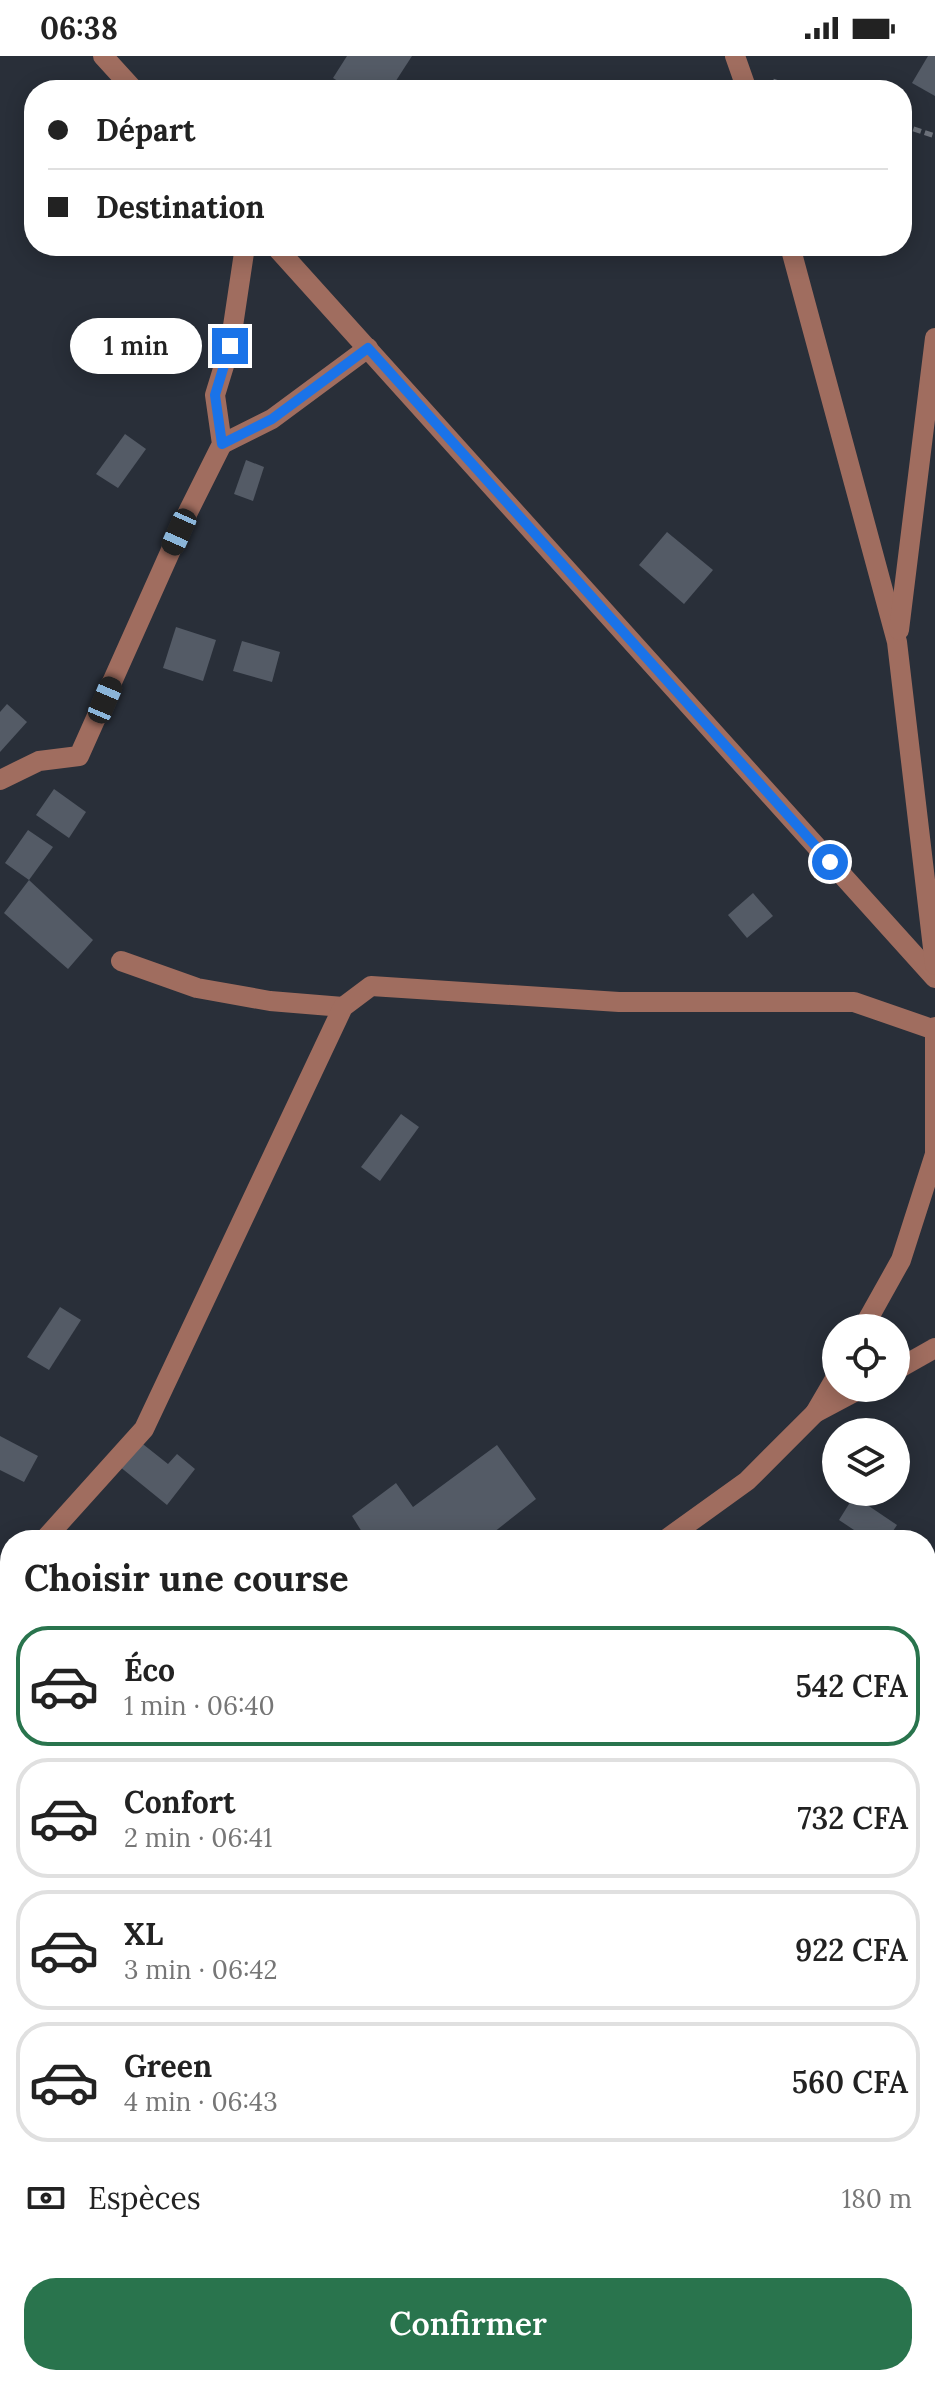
<!DOCTYPE html>
<html lang="fr">
<head>
<meta charset="utf-8">
<style>
	:root { --surface:#fff; --page:#f2f2f2; --text:#222; --muted:#767676; --line:#e0e0e0; --accent:#29744d }
	body { margin:0; font-family:Lora,serif; background:var(--page); color:var(--text); height:100vh; display:flex; flex-direction:column; font-size:30px; white-space:nowrap }
	* { box-sizing:border-box; margin:0 }
	p { font-size:26px; color:var(--muted) }
	.icon { flex:none; width:44px; height:44px; fill:none; stroke:currentColor; stroke-width:2; stroke-linecap:round; stroke-linejoin:round }
	.map { position:relative; flex:1; overflow:hidden }
	.details { position:absolute; left:0px; top:1474px; width:936px; height:856px; display:flex; flex-direction:column; background:var(--surface); border-radius:32px 32px 0 0; box-shadow:0 4px 20px #0003 }
	.details>* { flex:none }
	.banner { position:absolute; left:24px; top:24px; width:888px; height:176px; border-radius:32px; box-shadow:0 4px 20px #0003; display:grid; align-content:center; height:176px; padding:0 24px; background:var(--surface) }
	.controls { position:absolute; left:822px; top:1258px; display:grid; gap:16px }
	.controls a { display:grid; place-items:center; width:88px; height:88px; border-radius:50%; background:var(--surface); box-shadow:0 4px 20px #0003; font-size:40px }
	.end { position:absolute; width:36px; height:36px; margin:-18px; border:10px solid #1a73e8; background:#fff; box-shadow:0 0 0 4px #fff }
	.from { border-radius:50% }
	.bubble { position:absolute; height:56px; border-radius:28px; background:var(--surface); box-shadow:0 4px 20px #0003; font-size:26px; font-weight:600; line-height:56px; text-align:center }
	.car { position:absolute; width:24px; height:48px; margin:-24px -12px; border-radius:10px; box-shadow:0 0 6px 2px #0007; background:linear-gradient(#222 24%,#8ab4d8 0 40%,#222 0 76%,#8ab4d8 0 86%,#222 0) }
	.banner b { display:flex; align-items:center; gap:28px; height:76px; font-size:30px }
	.banner b+b { border-top:2px solid var(--line) }
	.banner i { width:20px; height:20px; background:var(--text) }
	ul { padding:0; list-style:none }
	li { display:flex; align-items:center; gap:24px; height:120px; margin:0 16px 12px; padding:0 8px; border:4px solid var(--line); border-radius:32px }
	li div { flex:1 }
	li b { display:block; font-size:30px }
	li em { font-style:normal; font-weight:600 }
	li.selected { border-color:var(--accent) }
	li>.icon { width:72px; height:72px; stroke-width:1.5 }
	h2 { padding:0 24px; font-size:36px; line-height:96px }
	.pay { display:flex; align-items:center; gap:20px; height:88px; padding:0 24px; font-size:30px }
	.pay p { margin-inline-start:auto }
	.cta { display:flex; gap:16px; margin-top:auto; padding:16px 24px }
	.cta a { flex:1; height:92px; border-radius:32px; background:var(--accent); color:#fff; font-size:32px; font-weight:600; line-height:92px; text-align:center }
	.status { display:flex; justify-content:space-between; align-items:center; height:56px; padding:0 40px; background:var(--surface); direction:ltr }
	.status svg { height:22px; fill:currentColor }
	.map>svg:first-child { display:block }
	.building { fill:#545b66 }
	.lines { fill:none; stroke-linecap:round; stroke-linejoin:round }
	.path { stroke:#6c717a; stroke-width:5; stroke-dasharray:8 4; stroke-linecap:butt }
	.minor { stroke:#a06d5f; stroke-width:20 }
	.route { stroke:#1a73e8; stroke-width:10 }
</style>
</head>
<body>
<div class="status"><b>06:38</b><svg viewBox="0 0 49 12"><path d="M0 12V9h3v3zM5 12V6h3v6zM10 12V3h3v9zM15 12V0h3v12zM26 1h20v11H26zM47 4h2v5h-2z"/></svg></div>
<div class="map">
<svg width="935" height="2330" viewBox="0 0 935 2330">
	<rect width="100%" height="100%" fill="#292f39"/>
	<g class="building">
		<polygon points="347,0 412,0 390,34 352,34 333,22"/>
		<polygon points="928,0 935,0 935,40 912,27"/>
		<polygon points="125,378 146,393 118,432 96,418"/>
		<polygon points="246,404 264,411 253,445 234,438"/>
		<polygon points="667,476 713,514 684,548 639,509"/>
		<polygon points="176,571 216,584 203,625 163,612"/>
		<polygon points="242,585 280,596 272,626 233,615"/>
		<polygon points="7,648 27,666 0,696 0,656"/>
		<polygon points="54,733 86,756 69,782 36,759"/>
		<polygon points="28,774 53,791 29,824 5,807"/>
		<polygon points="29,824 93,884 68,913 4,857"/>
		<polygon points="753,837 773,860 747,882 728,859"/>
		<polygon points="401,1058 419,1071 380,1125 361,1111"/>
		<polygon points="60,1251 81,1264 49,1314 27,1301"/>
		<polygon points="0,1380 38,1400 24,1426 0,1414"/>
		<polygon points="139,1385 168,1408 177,1398 195,1413 167,1449 119,1410"/>
		<polygon points="497,1389 536,1443 484,1484 367,1484 352,1460 396,1427 413,1451"/>
		<polygon points="854,1440 897,1469 887,1484 869,1484 839,1464"/>
		<polygon points="933,1738 935,1740 935,1793 926,1784 926,1745"/>
		<polygon points="926,1929 935,1936 935,1978 926,1970"/>
		<polygon points="0,2149 10,2157 10,2184 0,2196"/>
		<polygon points="207,2320 256,2320 263,2327 259,2330 197,2330"/>
		<polygon points="387,2320 415,2320 407,2330 399,2330"/>
		<polygon points="431,2320 487,2320 483,2330 427,2330"/>
		<polygon points="598,2320 630,2320 645,2330 592,2330"/>
		<polygon points="737,2320 748,2320 756,2330 724,2330"/>
	</g>
	<g class="lines">
		<g class="path">
			<polyline points="773,25 798,34"/>
			<polyline points="902,69 935,80"/>
			<polyline points="926,1650 935,1630"/>
		</g>
		<g class="minor">
			<polyline points="103,0 134,34"/>
			<polyline points="735,0 747,34"/>
			<polyline points="275,190 935,922"/>
			<polyline points="790,190 897,586 935,909"/>
			<polyline points="222,388 272,363 368,292"/>
			<polyline points="899,574 935,282"/>
			<polyline points="0,724 39,705 79,700 188,456 222,388 215,339 230,290 245,190"/>
			<polyline points="121,905 197,932 270,945 343,951"/>
			<polyline points="863,1272 901,1204 935,1098 935,971"/>
			<polyline points="896,1314 935,1292"/>
			<polyline points="815,1357 836,1321"/>
			<polyline points="44,1484 144,1373 343,951 371,930 619,946 854,946 935,974"/>
			<polyline points="665,1484 747,1425 815,1357 862,1332"/>
			<polyline points="0,1522 10,1529"/>
			<polyline points="31,2330 36,2320"/>
		</g>
	</g>
	<g class="lines">
		<polyline class="route" points="230,290 215,339 222,388 272,363 368,292 830,806"/>
	</g>
</svg>
<div class="controls">
<a><svg class="icon" aria-label="locate" viewBox="0 0 24 24"><circle cx="12" cy="12" r="6"/><path d="M12 2v4M12 18v4M2 12h4M18 12h4"/></svg></a>
<a><svg class="icon" aria-label="layers" viewBox="0 0 24 24"><path d="M12 4l9 5-9 5-9-5zM3 14l9 5 9-5"/></svg></a>
</div>
<i class="end from" style="left:830px;top:806px"></i>
<i class="end" style="left:230px;top:290px"></i>
<div class="bubble" style="left:70px;top:262px;width:132px">1 min</div>
<i class="car" style="left:179px;top:476px;rotate:204deg"></i>
<i class="car" style="left:105px;top:644px;rotate:23deg"></i>
<div class="banner">
<b><i class="from"></i>Départ</b>
<b><i></i>Destination</b>
</div>
<section class="details">
<h2>Choisir une course</h2>
<ul>
<li class="selected"><svg class="icon" aria-label="car" viewBox="0 0 24 24"><path d="M5 17H2v-5l4-1 3-4h7l3 4 3 1v5h-3M9 17h6M6 11h13"/><circle cx="7" cy="17" r="2"/><circle cx="17" cy="17" r="2"/></svg><div><b>Éco</b><p>1 min · 06:40</p></div><em>542 CFA</em></li>
<li><svg class="icon" aria-label="car" viewBox="0 0 24 24"><path d="M5 17H2v-5l4-1 3-4h7l3 4 3 1v5h-3M9 17h6M6 11h13"/><circle cx="7" cy="17" r="2"/><circle cx="17" cy="17" r="2"/></svg><div><b>Confort</b><p>2 min · 06:41</p></div><em>732 CFA</em></li>
<li><svg class="icon" aria-label="car" viewBox="0 0 24 24"><path d="M5 17H2v-5l4-1 3-4h7l3 4 3 1v5h-3M9 17h6M6 11h13"/><circle cx="7" cy="17" r="2"/><circle cx="17" cy="17" r="2"/></svg><div><b>XL</b><p>3 min · 06:42</p></div><em>922 CFA</em></li>
<li><svg class="icon" aria-label="car" viewBox="0 0 24 24"><path d="M5 17H2v-5l4-1 3-4h7l3 4 3 1v5h-3M9 17h6M6 11h13"/><circle cx="7" cy="17" r="2"/><circle cx="17" cy="17" r="2"/></svg><div><b>Green</b><p>4 min · 06:43</p></div><em>560 CFA</em></li>
</ul>
<div class="pay"><svg class="icon" aria-label="cash" viewBox="0 0 24 24"><path d="M3 7h18v10H3z"/><circle cx="12" cy="12" r="2"/></svg>Espèces<p>180 m</p></div>
<div class="cta"><a>Confirmer</a></div>
</section>
</div>
</body>
</html>
